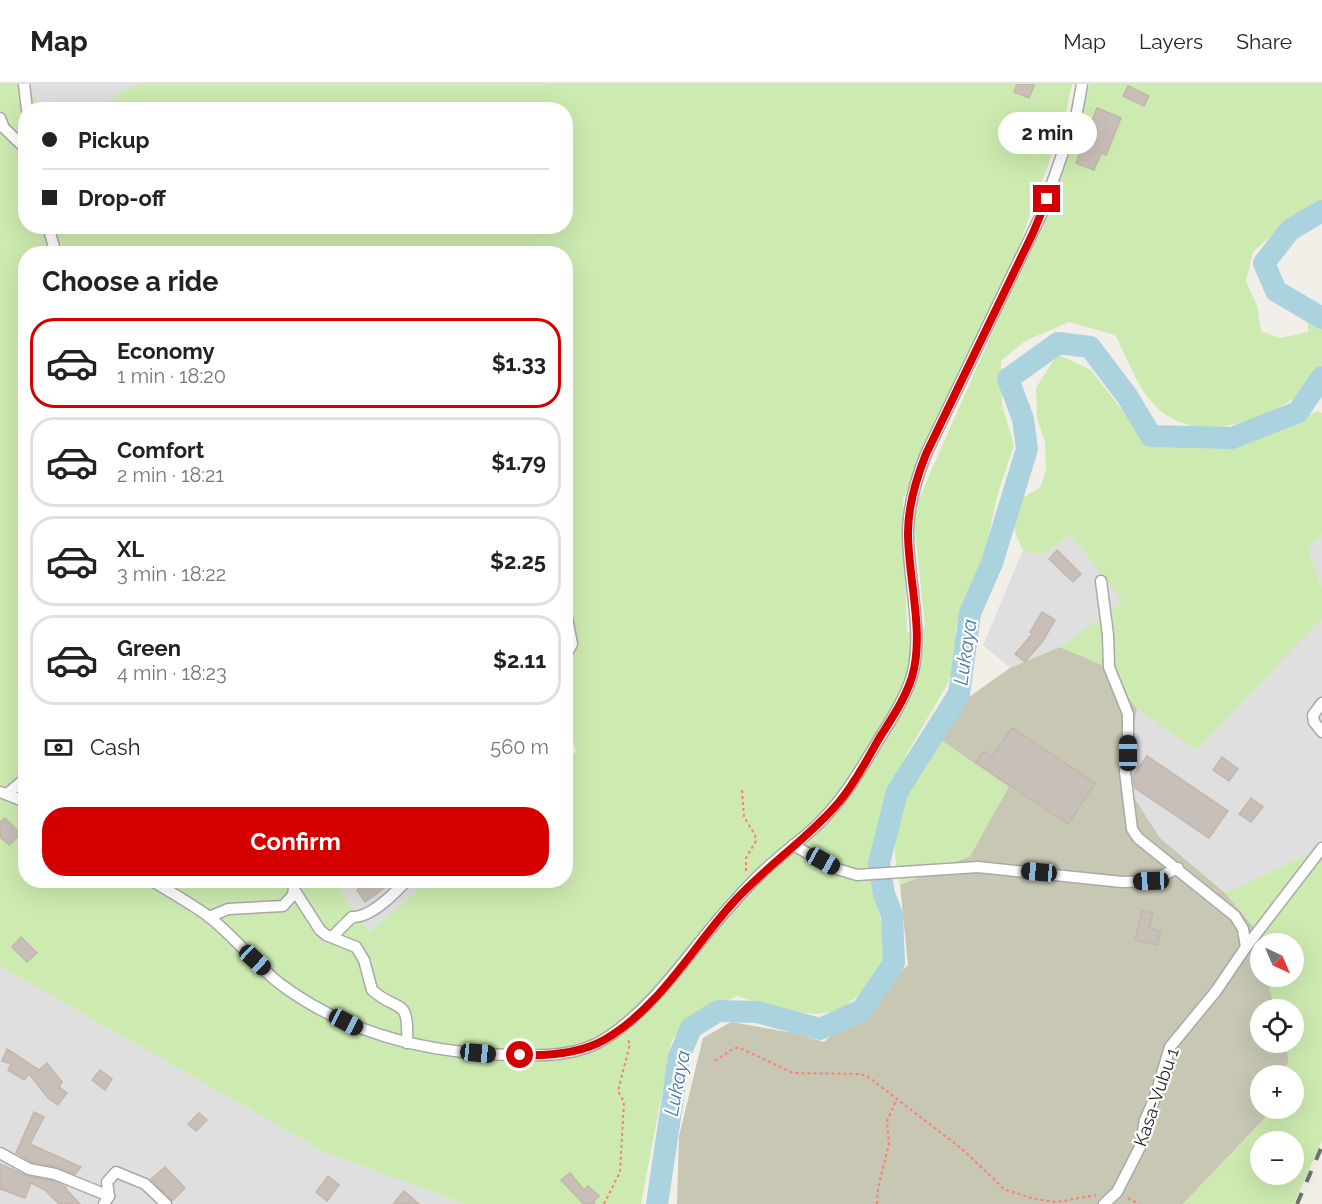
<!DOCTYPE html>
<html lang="en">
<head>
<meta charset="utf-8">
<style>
	:root { --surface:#fff; --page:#f6f6f6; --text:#222; --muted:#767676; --line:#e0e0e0; --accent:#d40000 }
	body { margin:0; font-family:Raleway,sans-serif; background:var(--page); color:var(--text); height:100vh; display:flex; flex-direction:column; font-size:22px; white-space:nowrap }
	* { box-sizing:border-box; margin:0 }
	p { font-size:20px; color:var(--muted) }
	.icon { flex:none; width:33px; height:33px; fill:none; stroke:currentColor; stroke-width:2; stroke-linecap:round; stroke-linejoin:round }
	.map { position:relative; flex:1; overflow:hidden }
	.sheet { position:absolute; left:18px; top:162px; width:555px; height:642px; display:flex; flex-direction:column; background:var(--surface); border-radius:24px; box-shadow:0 6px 24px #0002 }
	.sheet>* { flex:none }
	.guide { position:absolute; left:18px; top:18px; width:555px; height:132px; border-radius:24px; box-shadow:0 6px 24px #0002; display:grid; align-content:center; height:132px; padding:0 24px; background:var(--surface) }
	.needle { width:39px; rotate:136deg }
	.fabs { position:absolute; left:1250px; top:849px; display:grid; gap:12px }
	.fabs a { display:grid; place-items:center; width:54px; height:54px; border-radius:50%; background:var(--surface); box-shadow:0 6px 24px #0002; font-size:30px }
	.end { position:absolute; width:27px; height:27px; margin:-14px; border:8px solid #d40000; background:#fff; box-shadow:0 0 0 3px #fff }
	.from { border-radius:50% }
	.bubble { position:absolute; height:42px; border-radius:21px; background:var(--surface); box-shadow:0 6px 24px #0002; font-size:20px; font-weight:700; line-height:42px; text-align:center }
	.car { position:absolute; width:18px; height:36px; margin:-18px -9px; border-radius:8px; box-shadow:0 0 4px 2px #0007; background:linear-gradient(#222 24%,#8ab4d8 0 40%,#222 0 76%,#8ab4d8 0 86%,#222 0) }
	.guide b { display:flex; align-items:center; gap:21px; height:57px; font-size:22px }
	.guide b+b { border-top:2px solid var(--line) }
	.guide i { width:15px; height:15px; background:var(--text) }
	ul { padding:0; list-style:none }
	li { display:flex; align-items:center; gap:18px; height:90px; margin:0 12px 9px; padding:0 12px; border:3px solid var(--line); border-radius:24px }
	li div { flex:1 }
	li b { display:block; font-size:22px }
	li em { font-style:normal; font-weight:700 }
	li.on { border-color:var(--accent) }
	li>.icon { width:54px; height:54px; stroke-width:1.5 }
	h2 { padding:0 24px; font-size:27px; line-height:72px }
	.pay { display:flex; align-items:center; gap:15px; height:66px; padding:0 24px; font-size:22px }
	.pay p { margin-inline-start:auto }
	.button { display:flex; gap:12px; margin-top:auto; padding:12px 24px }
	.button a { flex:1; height:69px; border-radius:24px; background:var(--accent); color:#fff; font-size:24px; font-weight:700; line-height:69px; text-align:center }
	header { display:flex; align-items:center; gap:36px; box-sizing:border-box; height:84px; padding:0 30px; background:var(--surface); border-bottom:2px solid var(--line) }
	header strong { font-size:28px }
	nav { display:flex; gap:33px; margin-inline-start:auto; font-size:21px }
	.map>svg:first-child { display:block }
	.residential { fill:#e0dfdf }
	.construction { fill:#c7c7b4 }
	.grass { fill:#cdebb0; fill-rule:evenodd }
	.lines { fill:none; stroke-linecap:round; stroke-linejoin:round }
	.river { stroke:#aad3df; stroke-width:22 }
	.building { fill:#c7bfb8; stroke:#c4b6ab; stroke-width:1.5 }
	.street-casing { stroke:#a9a9a9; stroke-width:13 }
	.path { stroke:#fa8072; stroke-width:2; stroke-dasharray:3 3; stroke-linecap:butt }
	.street { stroke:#fff; stroke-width:10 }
	.rail { stroke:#707070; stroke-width:4; stroke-dasharray:12 12; stroke-linecap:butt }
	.route { stroke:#d40000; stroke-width:8 }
	.labels { text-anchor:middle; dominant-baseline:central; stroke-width:4.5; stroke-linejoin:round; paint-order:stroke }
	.street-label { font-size:18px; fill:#222; stroke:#fff }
	.water-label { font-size:20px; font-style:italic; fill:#4a7aab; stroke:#fff }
</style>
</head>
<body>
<header>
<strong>Map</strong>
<nav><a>Map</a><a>Layers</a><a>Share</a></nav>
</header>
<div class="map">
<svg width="1322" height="1120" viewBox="0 0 1322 1120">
	<rect width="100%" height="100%" fill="#f2efe9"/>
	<g class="residential">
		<polygon points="22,0 139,0 120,8 100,26 44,25"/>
		<polygon points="1071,451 1124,519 1060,563 1010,584 983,561 1023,466 1041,471"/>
		<polygon points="1322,451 1322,505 1308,463"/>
		<polygon points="1322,535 1322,757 1310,769 1225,809 1160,754 1124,698 1137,625 1196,666"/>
		<polygon points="334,797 428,797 369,848"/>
		<polygon points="0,882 326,1069 466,1120 0,1120"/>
	</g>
	<polygon class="construction" points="1060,563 1105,582 1137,625 1124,698 1160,754 1225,809 1258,848 1261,859 1260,892 1267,893 1275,925 1260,926 1260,958 1284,959 1289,976 1283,991 1260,992 1260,1024 1269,1025 1266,1033 1183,1120 677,1120 679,1052 703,954 731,938 794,949 824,958 908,881 900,801 970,772 1008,703 942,657 952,625 1010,584"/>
	<g class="grass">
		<path d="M0,0h22l22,25 -18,1v116h540v-116l-466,-1 20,-17 19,-8h933l-7,34 -54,150 -108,231 4,133 18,-5 -12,-115 124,-281 53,-147h232v116l-35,21 -34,31 -7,29 11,25 4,25 19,7 28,-6v-9l9,-4 5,5c0,13 0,29 0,41 -7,33 -73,59 -102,62 -17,1 -35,-1 -49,-9 -30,-17 -41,-55 -56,-83l-46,-13 -44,19 -24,20 1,44 12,40 -16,48 -13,59 -30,79 5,15 -13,39 -42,72 -28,79 -7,27 5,33 13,56 -20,35 -28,24 -25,3 -41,-5 -36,-13 -40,16 -26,28 -31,164h-175l-140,-51 -326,-187zM26,170h540v474l11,23 -11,10v119l-138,1 -59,51 -36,-52h-307z"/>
		<path d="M1057,270l34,16 54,70 20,5h79l74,-34 4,2v122l-14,12 14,42v30l-126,131 -59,-41 -32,-43 -45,-19 63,-45 -52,-67 -30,20 -18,-5c-15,-31 -18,-46 17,-62l6,-18 -1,-28 -8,-24 -1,-30z"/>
		<path d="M942,657l67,46 -39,69 -70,29c-7,-30 -9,-62 4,-91 8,-19 26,-37 38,-53z"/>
		<path d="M1322,757v299l-28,64h-111l83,-87 3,-8 24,-1v-32l-10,-1 6,-15 -5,-17 9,-1v-32l-18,-1 -8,-32 26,-1v-32l-32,-1 -3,-11 -33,-39 85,-40zM1260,1058h33v32h-33z"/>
	</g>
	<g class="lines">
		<g class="river">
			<polyline points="1322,127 1290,146 1264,179 1276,207 1322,234"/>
			<polyline points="657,1120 679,973 691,944 718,927 757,928 820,945 862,926 894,879 892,831 884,810 879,779 897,708 959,610 970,529 992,479 1027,365 1023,335 1008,295 1058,259 1090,263 1127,312 1151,352 1232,354 1298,328 1322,293"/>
		</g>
	</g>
	<g class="building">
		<polygon points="1017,0 1035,0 1029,14 1014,8"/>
		<polygon points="1128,2 1149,12 1144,22 1123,12"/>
		<polygon points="1097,24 1121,34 1106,71 1101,69 1094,86 1076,79"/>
		<polygon points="1057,466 1081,490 1073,498 1049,475"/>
		<polygon points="1042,528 1055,536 1043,557 1025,578 1015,570 1033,549 1030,548"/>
		<polygon points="1012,644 1095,699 1068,740 976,678 984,667 992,673"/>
		<polygon points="1147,672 1228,727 1209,754 1135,704 1133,692"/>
		<polygon points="1222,673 1238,685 1229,697 1213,686"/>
		<polygon points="1251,714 1263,723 1251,738 1239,730"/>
		<polygon points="5,734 21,750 9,761 0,753 0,738"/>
		<polygon points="370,796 395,796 365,818 357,806"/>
		<polygon points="1142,827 1153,829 1149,844 1161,848 1157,861 1135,856"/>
		<polygon points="21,853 37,869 27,878 12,863"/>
		<polygon points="7,965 39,986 47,979 62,998 59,1003 67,1009 58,1021 48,1014 29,990 24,996 8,986 11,980 2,977"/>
		<polygon points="100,986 112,995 105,1006 92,996"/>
		<polygon points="34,1028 44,1033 30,1060 81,1083 75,1090 57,1083 32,1078 16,1069"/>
		<polygon points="199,1029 207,1036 196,1047 188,1040"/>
		<polygon points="0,1080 27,1092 53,1097 66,1103 65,1104 80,1120 59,1120 45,1106 31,1099 25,1114 0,1105"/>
		<polygon points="165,1083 185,1104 172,1117 151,1095"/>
		<polygon points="570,1089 584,1106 588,1102 599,1112 593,1118 595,1120 584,1120 561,1096"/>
		<polygon points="328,1092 339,1101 327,1117 316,1108"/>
		<polygon points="404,1107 419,1120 393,1120"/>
	</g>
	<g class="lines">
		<g class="street-casing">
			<g id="street">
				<polyline points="24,0 27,26"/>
				<polyline points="0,34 4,44 26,65"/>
				<polyline points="48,142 56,170"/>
				<polyline points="566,452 566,461"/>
				<polyline points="1101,497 1108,551 1109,583 1128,630 1128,669 1125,688 1132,745 1138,754 1235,832 1243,845 1246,863"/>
				<polyline points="566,529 572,560 566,571"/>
				<polyline points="1322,619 1313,631 1314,638 1322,648"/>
				<polyline points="0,708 26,718"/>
				<polyline points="7,710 26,694"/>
				<polyline points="793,761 834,784 857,791 978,783 1122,798 1151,797 1178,784"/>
				<path d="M151,796c19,12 39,23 57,36 26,20 46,47 71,67 66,50 148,70 229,72 34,1 71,2 100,-18 52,-35 83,-89 125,-134 13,-15 27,-30 43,-43 12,-11 25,-20 37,-31 29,-27 45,-55 65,-88 12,-19 24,-38 32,-59 16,-42 -3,-106 -2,-152 1,-27 8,-51 18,-76l115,-239 36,-103 5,-28"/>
				<path d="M295,807l25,39 6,5 30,12 8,13 8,30c27,24 37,5 35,53"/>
				<polyline points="209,833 228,825 283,822 293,811 295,796"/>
				<path d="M332,853l20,-20c19,1 42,-23 55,-37"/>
				<polyline points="0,1069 29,1085 55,1090 109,1112"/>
				<polyline points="104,1120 109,1112 107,1098 116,1088 145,1100 166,1120"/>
				<polyline points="1104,1120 1117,1108 1140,1063 1145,1036 1154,1016 1170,963 1216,907 1246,863 1322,764"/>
			</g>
		</g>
		<g class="path">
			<polyline points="742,706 744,733 755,751 756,757 746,774 746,789"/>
			<polyline points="715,977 734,964 740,964 793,989 860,990 867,992 962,1065 1004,1105 1034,1115 1057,1118 1096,1111"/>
			<polyline points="1128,1114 1139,1120"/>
			<polyline points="604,1120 620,1088 624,1018 618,1007 630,960 627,954"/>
			<polyline points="877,1120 878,1104 889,1060 887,1037 897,1015"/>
		</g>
		<use href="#street" class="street"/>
		<polyline class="rail" points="1297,1120 1322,1062"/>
	</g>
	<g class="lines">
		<path class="route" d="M520,971c29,1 59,-1 84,-15 54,-31 87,-90 127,-135 33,-38 76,-65 108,-103 17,-20 28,-43 41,-65 12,-19 25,-38 32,-60 13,-44 -4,-99 -4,-144 0,-28 8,-54 18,-79l107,-221 14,-34"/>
	</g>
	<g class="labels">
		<g class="street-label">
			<text transform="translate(1156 1013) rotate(-71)">Kasa-Vubu 1</text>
		</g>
		<g class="water-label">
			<text transform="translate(965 568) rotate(-82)">Lukaya</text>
			<text transform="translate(677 999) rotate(-79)">Lukaya</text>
		</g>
	</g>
</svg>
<div class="fabs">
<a><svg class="needle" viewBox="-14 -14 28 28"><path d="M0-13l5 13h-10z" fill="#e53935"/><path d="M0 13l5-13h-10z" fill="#767676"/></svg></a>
<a><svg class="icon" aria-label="locate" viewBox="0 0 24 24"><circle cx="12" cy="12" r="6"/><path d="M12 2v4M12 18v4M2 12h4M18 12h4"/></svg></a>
<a>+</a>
<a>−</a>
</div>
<i class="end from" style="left:520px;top:971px"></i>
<i class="end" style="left:1047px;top:115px"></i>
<div class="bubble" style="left:998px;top:28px;width:99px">2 min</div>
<i class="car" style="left:1128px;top:669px;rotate:0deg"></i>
<i class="car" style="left:823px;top:777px;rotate:119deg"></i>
<i class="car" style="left:1039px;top:788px;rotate:275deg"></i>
<i class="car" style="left:1151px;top:797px;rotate:268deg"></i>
<i class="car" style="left:255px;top:876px;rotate:133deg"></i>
<i class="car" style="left:346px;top:938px;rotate:118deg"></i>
<i class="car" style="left:478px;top:969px;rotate:96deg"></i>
<div class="guide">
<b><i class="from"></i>Pickup</b>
<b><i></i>Drop-off</b>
</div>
<section class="sheet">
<h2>Choose a ride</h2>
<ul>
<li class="on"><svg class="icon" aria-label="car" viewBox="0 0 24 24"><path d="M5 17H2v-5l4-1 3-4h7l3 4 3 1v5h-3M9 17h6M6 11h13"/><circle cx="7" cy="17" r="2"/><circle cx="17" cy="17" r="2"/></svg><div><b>Economy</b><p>1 min · 18:20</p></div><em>$1.33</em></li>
<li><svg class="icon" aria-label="car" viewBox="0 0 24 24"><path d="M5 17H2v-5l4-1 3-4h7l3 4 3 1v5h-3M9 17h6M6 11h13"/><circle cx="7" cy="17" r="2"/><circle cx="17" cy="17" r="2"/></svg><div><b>Comfort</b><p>2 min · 18:21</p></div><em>$1.79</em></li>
<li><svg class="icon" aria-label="car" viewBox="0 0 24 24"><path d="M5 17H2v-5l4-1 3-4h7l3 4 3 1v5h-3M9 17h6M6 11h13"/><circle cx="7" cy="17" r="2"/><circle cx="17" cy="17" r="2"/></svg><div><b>XL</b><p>3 min · 18:22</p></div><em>$2.25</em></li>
<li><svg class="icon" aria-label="car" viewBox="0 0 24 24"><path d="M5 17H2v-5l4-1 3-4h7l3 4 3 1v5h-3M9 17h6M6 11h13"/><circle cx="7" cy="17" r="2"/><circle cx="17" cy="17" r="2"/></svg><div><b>Green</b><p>4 min · 18:23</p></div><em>$2.11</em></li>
</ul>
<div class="pay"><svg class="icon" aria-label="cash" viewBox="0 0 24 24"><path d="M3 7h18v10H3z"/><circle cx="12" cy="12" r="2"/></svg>Cash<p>560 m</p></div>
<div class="button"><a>Confirm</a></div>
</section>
</div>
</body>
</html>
